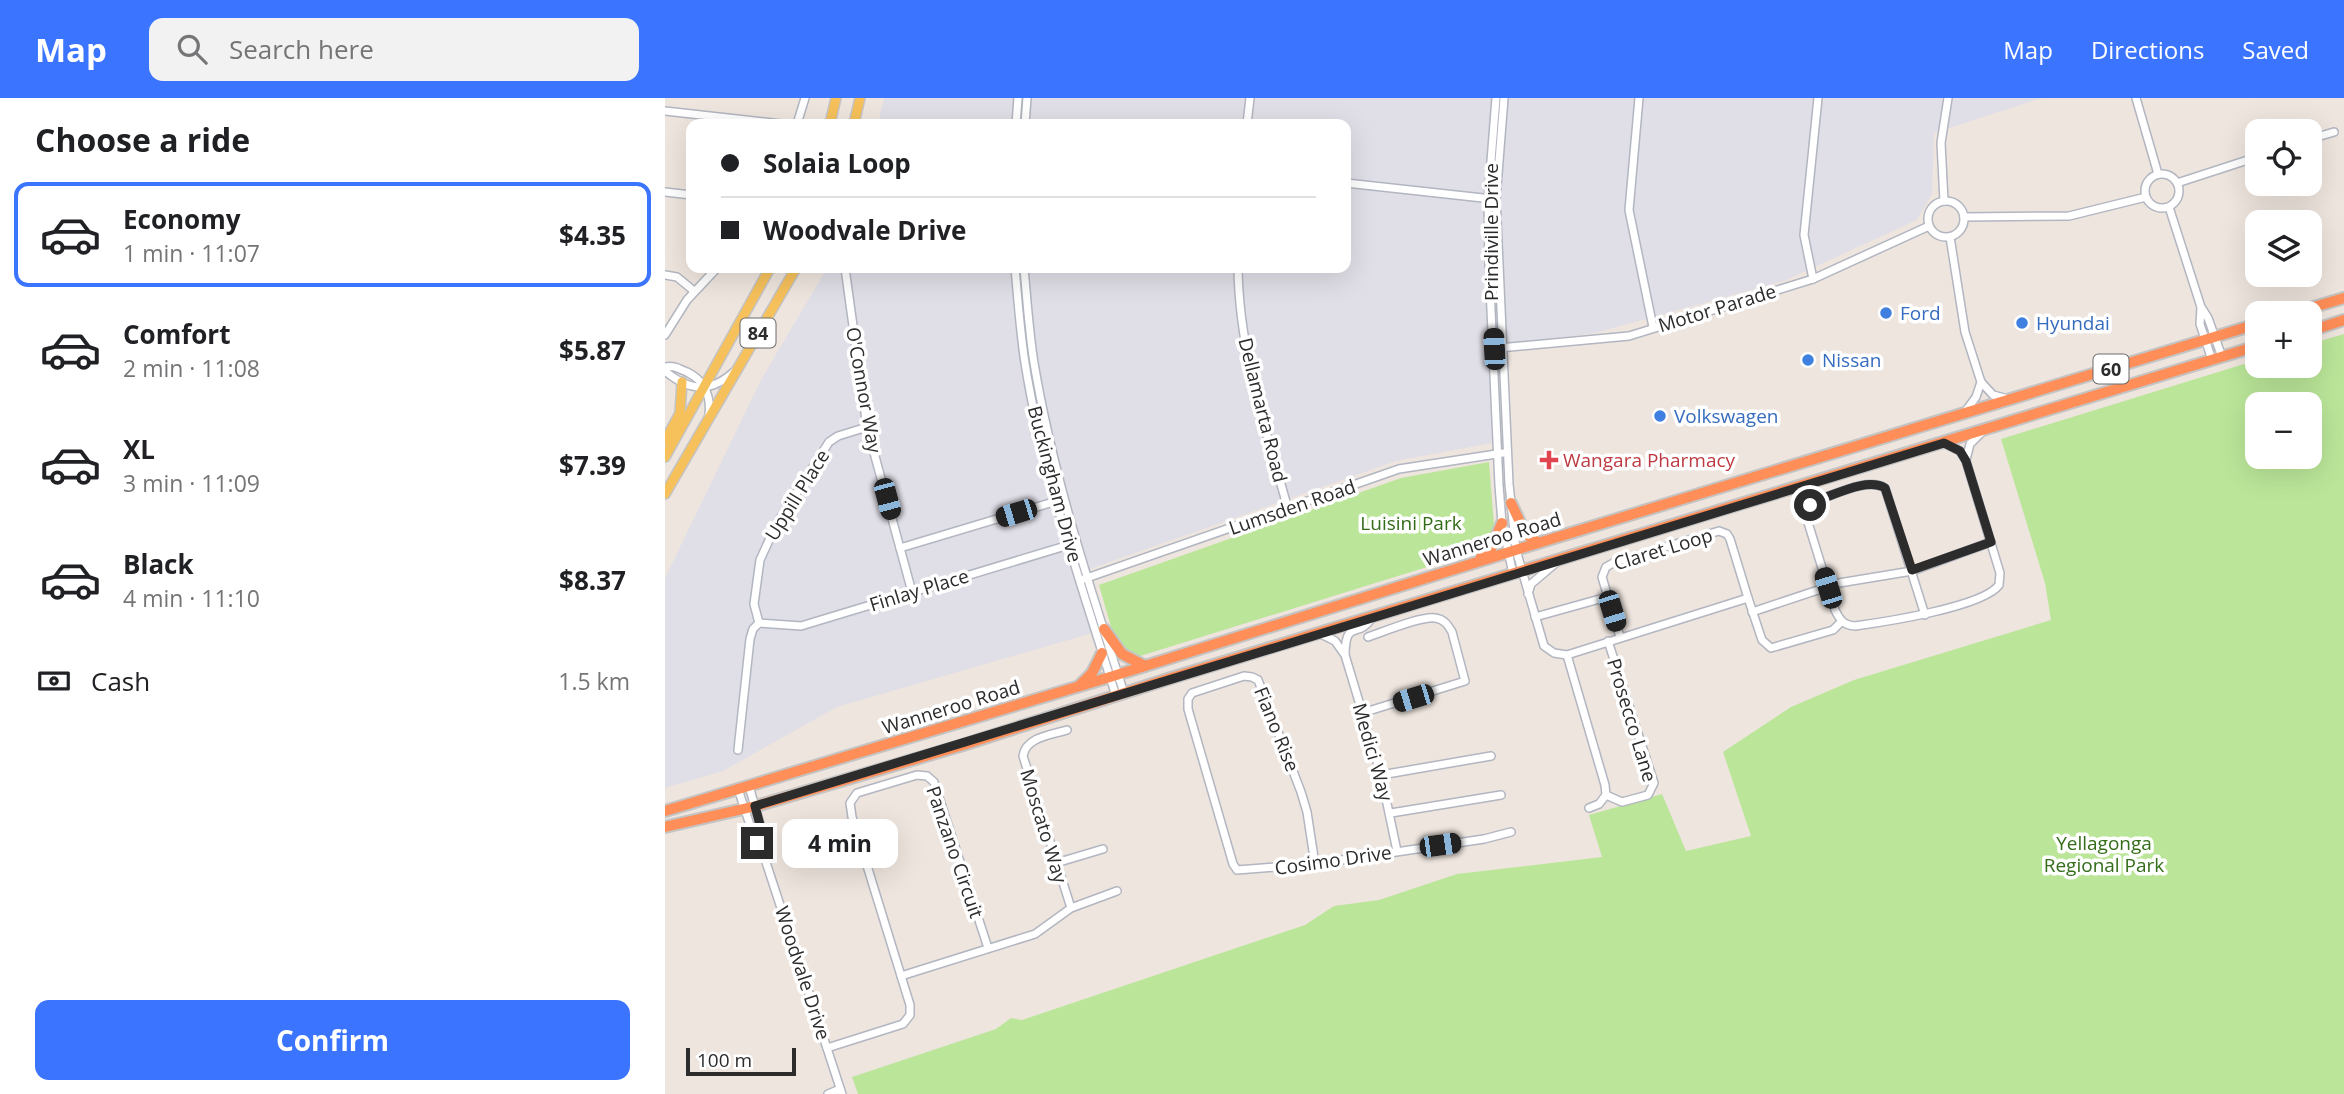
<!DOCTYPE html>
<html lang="en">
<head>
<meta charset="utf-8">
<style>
	:root { --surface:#fff; --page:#f2f2f2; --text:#202124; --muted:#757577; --line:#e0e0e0; --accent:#3a74ff }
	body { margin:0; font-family:"Open Sans",sans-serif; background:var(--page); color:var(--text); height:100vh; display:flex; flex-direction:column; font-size:26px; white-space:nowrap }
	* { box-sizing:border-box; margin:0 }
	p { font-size:23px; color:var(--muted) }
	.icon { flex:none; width:38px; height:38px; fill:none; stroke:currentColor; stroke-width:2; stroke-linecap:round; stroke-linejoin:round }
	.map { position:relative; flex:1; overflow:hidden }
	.sheet { display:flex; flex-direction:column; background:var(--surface); width:665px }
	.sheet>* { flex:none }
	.hud { position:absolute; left:21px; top:21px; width:665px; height:154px; border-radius:14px; box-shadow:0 7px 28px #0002; display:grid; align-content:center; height:154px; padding:0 35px; background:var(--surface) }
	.fabs { position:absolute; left:1580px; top:21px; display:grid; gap:14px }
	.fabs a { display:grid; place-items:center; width:77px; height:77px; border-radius:14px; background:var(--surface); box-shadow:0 7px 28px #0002; font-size:35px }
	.scale { position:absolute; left:21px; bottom:18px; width:110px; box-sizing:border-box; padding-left:7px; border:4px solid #2c2c2c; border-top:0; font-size:19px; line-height:24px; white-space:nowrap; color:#2c2c2c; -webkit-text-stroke:5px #fff; paint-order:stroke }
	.end { position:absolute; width:32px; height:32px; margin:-16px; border:9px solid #2c2c2c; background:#fff; box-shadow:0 0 0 4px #fff }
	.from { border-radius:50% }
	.bubble { position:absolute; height:49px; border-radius:14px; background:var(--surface); box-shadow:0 7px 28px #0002; font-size:23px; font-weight:700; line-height:49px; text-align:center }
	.car { position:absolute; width:21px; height:42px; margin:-21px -10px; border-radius:9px; box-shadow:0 0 5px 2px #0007; background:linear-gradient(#222 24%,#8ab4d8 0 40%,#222 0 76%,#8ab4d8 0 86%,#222 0) }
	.hud b { display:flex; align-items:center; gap:24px; height:66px; font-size:26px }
	.hud b+b { border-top:2px solid var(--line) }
	.hud i { width:18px; height:18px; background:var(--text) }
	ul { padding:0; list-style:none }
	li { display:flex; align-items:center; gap:21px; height:105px; margin:0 14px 10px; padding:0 21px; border:4px solid transparent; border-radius:14px }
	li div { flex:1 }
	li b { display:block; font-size:26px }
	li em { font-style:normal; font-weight:700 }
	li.current { border-color:var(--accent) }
	li>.icon { width:63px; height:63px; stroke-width:1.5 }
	h2 { padding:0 35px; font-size:32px; line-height:84px }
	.pay { display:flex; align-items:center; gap:18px; height:77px; padding:0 35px; font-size:26px }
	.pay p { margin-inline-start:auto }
	.primary-button { display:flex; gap:14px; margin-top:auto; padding:14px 35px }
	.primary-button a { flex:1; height:80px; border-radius:14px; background:var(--accent); color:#fff; font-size:28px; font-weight:700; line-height:80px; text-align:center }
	header { display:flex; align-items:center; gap:42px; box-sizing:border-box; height:98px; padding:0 35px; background:var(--accent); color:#fff }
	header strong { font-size:33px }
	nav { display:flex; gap:38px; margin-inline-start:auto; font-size:24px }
	.search { width:490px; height:63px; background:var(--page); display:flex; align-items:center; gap:18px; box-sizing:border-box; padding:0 24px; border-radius:14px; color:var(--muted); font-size:26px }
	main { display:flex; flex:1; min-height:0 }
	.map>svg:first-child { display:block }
	.industrial { fill:#e0dee6 }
	.green { fill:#bbe699; fill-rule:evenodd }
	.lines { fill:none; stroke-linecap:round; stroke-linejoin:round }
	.minor-casing { stroke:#b2b6c0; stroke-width:10 }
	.major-casing { stroke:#c4c4c4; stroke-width:12 }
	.highway-casing { stroke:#c4c4c4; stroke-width:14 }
	.minor { stroke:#fff; stroke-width:7 }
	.major { stroke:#f6c15b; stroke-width:9 }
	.highway { stroke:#ff8e58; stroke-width:10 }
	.route { stroke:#2c2c2c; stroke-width:9 }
	.shop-dot { fill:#3f7fe0; stroke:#fff; stroke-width:2.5 }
	.health-dot { fill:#e0444e; stroke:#fff; stroke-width:2.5 }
	.labels { text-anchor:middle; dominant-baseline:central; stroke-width:7; stroke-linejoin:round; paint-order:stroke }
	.shield { fill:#fff; stroke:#6b6b6b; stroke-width:2 }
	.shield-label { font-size:18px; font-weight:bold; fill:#2c2c2c }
	.street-label { font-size:19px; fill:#2c2c2c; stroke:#fff }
	.shop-label { font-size:19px; fill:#366cbe; stroke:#fff; text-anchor:start }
	.health-label { font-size:19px; fill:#be3a42; stroke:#fff; text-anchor:start }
	.park-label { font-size:19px; fill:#336d18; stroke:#fff }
</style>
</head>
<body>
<header>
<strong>Map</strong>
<div class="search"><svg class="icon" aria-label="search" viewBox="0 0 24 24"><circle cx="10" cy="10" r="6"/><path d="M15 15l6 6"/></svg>Search here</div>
<nav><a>Map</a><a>Directions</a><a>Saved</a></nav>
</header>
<main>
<section class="sheet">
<h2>Choose a ride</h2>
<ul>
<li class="current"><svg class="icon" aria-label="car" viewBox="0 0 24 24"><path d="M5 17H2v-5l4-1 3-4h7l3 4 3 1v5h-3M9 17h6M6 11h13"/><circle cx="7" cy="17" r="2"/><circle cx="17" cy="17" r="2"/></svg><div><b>Economy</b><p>1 min · 11:07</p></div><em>$4.35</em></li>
<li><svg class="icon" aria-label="car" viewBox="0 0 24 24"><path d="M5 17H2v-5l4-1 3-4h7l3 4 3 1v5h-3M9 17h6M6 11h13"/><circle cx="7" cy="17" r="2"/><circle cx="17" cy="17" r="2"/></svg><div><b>Comfort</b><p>2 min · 11:08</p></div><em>$5.87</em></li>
<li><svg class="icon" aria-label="car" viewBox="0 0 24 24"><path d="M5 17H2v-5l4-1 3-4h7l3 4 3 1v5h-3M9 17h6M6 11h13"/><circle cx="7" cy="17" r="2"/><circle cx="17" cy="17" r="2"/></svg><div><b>XL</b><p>3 min · 11:09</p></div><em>$7.39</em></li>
<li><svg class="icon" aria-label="car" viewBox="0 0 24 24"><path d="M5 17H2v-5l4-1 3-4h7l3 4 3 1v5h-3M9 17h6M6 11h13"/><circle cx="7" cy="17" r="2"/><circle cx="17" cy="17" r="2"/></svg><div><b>Black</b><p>4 min · 11:10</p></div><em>$8.37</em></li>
</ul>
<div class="pay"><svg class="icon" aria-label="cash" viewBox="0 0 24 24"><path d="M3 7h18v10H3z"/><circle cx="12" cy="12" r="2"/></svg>Cash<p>1.5 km</p></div>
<div class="primary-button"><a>Confirm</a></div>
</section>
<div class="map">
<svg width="1679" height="996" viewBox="0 0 1679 996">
	<rect width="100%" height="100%" fill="#eee5de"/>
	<polygon class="industrial" points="219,0 1377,0 1269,35 1267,96 1252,122 1119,183 930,235 824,249 827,345 731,363 425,471 439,527 424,536 172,609 58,673 0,690 0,480 96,282 162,170 681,170 681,26 213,26"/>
	<g class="green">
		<path d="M1679,236v760h-1486l-6,-17 144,-48 15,-11 11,2 283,-95 29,-19 45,-6 78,-26 145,-17 -13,-42 73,-21 24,57 65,-15 -28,-84 68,-45 63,-27 197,-60 -6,-37 -44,-144 256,-79v6h53v-22zM1592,306h53v53h-53z"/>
		<polygon points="824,364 829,427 836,446 456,564 434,487 736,380"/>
	</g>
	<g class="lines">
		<g class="minor-casing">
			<g id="minor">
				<polyline points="831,0 823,101 824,168 834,387 837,425 848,476"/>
				<polyline points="839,0 831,101 844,386 851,452 879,548 889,555 902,557 1083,500 1097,542 1106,550 1168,532 1176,524"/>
				<polyline points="974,0 964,112 988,229"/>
				<polyline points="1471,0 1493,76"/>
				<polyline points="0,13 116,26"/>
				<polyline points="132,26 140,0"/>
				<polyline points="351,26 353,0"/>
				<polyline points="360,26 362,0"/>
				<polyline points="582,26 585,0"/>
				<polyline points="1645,41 1669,34"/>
				<circle cx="1497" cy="93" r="17"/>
				<polyline points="681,85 827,101"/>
				<polyline points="1512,85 1592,59"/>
				<polyline points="0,94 26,97"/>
				<polyline points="1279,103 1276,45 1283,0"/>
				<circle cx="1281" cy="121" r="18"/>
				<polyline points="1504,109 1536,209 1543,220 1557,259"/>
				<polyline points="1299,119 1404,118 1481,99"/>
				<polyline points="1285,139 1300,234 1316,284 1328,297 1343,301"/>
				<polyline points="180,170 202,329 247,494"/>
				<path d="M350,170c3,31 5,63 10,95 18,113 57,224 91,333"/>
				<path d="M359,170c3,32 5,64 10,95 19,113 55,222 90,330"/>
				<path d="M573,170c1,83 28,162 50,241"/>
				<polyline points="0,177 12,179 29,193"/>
				<polyline points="1148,181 1139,137 1153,0"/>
				<polyline points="1536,210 1535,226 1547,262"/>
				<polyline points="0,237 22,202 52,170"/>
				<polyline points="834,250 964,238 1148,181 1264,128"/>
				<path d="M0,269c9,-2 14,2 22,5 18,9 24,23 22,43"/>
				<path d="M0,273c25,21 46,22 70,0"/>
				<polyline points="1300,314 1311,299 1316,284"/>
				<polyline points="1301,362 1305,346 1317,334"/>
				<polyline points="235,450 395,402"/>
				<polyline points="416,482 734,371 838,355"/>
				<polyline points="863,496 866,486 892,464"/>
				<polyline points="1087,514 1174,485 1247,473 1326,444"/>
				<path d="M1260,517l-40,-127c-18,-11 -50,7 -70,13l-5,4 -4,11 29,94c5,10 8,15 20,16 29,-4 128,-19 144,-41l1,-12 -34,-112 -6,-10 -16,-8"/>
				<polyline points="870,519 942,499"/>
				<polyline points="94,525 136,528 407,446"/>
				<polyline points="656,536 670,543 680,557 716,677 732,753"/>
				<polyline points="955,539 937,479 941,469 950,464 1054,433 1062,436 1065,441 1083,500"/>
				<path d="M680,556c1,-36 13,-15 26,-35"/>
				<polyline points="902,557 940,687 941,697 934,706 924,710"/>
				<path d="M697,615l103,-32 -13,-49c-4,-7 -8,-13 -17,-14 -14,-2 -52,14 -67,19"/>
				<path d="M402,632c-16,5 -41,7 -44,26l48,152"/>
				<polyline points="73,652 85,541 88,531 94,525 89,506 95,462 111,427 164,344 173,338 202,329"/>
				<polyline points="716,677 826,658"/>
				<polyline points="84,688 95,726 98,755"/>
				<polyline points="73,691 91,745 98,755 177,996"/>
				<polyline points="941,697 957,704 983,697 989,685 943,543"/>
				<polyline points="726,715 836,697"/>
				<polyline points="391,765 438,751"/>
				<polyline points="650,766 642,714 636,694 593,582 587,579 579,578 527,595 523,601 523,611 568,766 572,772 650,766 819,741 846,734"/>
				<polyline points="236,878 370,836 406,810 452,793"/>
				<polyline points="162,950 238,926 245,917 245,907 187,719 185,705 192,695 252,677 262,678 269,684 323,850"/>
				<polyline points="163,996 175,991"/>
			</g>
		</g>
		<g class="major-casing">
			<g id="major">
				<polyline points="165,26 171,0"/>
				<polyline points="189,26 195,0"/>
				<polyline points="0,343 15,315 17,284"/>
				<polyline points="0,359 105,170"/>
				<polyline points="0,396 131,170"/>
			</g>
		</g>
		<g class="highway-casing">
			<g id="highway">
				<polyline points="1629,215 1679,200"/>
				<polyline points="1645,233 1679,222"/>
				<polyline points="846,405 860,435 873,445"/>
				<polyline points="816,459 826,451 837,425"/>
				<polyline points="439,531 457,556 480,568"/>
				<polyline points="415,587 427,575 437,555"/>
				<polyline points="0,713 445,579 873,445 1592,226"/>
				<polyline points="0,729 91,708 298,647 506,580 1592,248"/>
			</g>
		</g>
		<use href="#minor" class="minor"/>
		<use href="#major" class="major"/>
		<use href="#highway" class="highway"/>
	</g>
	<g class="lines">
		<path class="route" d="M92,745l6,10 1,-13 -9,-34c397,-120 792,-242 1189,-363l16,8 6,10 25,81 -79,28 -27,-82c-18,-11 -50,7 -70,13l-5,4"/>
	</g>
	<g class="shop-dot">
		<circle cx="1221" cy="215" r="7"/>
		<circle cx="1357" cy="225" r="7"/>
		<circle cx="1143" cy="262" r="7"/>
		<circle cx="995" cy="318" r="7"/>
	</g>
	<path class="health-dot" d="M880.5 351.5h7v7h7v7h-7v7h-7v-7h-7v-7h7z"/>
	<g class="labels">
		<g class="shield">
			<rect x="75.5" y="220.5" width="35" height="29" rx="5"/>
			<rect x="1428.5" y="256.5" width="35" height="29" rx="5"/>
		</g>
		<g class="shield-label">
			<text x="93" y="235">84</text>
			<text x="1446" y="271">60</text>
		</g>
		<g class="street-label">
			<text transform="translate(826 134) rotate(-90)">Prindiville Drive</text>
			<text transform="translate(1052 210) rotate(-17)">Motor Parade</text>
			<text transform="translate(199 292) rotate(80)">O'Connor Way</text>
			<text transform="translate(598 312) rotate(76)">Dellamarta Road</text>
			<text transform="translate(390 386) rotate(75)">Buckingham Drive</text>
			<text transform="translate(132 397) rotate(-58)">Uppill Place</text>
			<text transform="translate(627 409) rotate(-19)">Lumsden Road</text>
			<text transform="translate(827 441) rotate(-17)">Wanneroo Road</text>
			<text transform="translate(998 451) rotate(-17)">Claret Loop</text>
			<text transform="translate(254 492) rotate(-17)">Finlay Place</text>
			<text transform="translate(286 609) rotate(-17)">Wanneroo Road</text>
			<text transform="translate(967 622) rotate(73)">Prosecco Lane</text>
			<text transform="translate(612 631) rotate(68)">Fiano Rise</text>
			<text transform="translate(708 654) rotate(74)">Medici Way</text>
			<text transform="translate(379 728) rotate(73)">Moscato Way</text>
			<text transform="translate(290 754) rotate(71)">Panzano Circuit</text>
			<text transform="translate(668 762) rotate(-8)">Cosimo Drive</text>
			<text transform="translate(138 875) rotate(72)">Woodvale Drive</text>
		</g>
		<g class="shop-label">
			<text x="1235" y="215">Ford</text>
			<text x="1371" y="225">Hyundai</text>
			<text x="1157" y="262">Nissan</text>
			<text x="1009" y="318">Volkswagen</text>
		</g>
		<g class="health-label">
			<text x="898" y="362">Wangara Pharmacy</text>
		</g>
		<g class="park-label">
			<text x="746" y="425">Luisini Park</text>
			<text x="1439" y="745">Yellagonga<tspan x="1439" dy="22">Regional Park</tspan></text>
		</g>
	</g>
</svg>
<div class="fabs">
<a><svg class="icon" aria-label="locate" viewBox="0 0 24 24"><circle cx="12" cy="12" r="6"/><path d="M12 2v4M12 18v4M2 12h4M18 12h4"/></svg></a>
<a><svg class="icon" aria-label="layers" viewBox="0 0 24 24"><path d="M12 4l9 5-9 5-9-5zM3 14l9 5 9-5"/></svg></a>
<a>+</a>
<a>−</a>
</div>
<div class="scale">100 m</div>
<i class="end from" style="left:1145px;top:407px"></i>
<i class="end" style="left:92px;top:745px"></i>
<div class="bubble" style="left:117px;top:721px;width:116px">4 min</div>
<i class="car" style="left:829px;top:251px;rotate:357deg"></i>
<i class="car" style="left:222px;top:401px;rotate:165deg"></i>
<i class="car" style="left:351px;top:415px;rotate:253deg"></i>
<i class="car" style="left:1163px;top:490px;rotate:343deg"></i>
<i class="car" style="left:947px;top:513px;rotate:163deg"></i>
<i class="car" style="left:748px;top:600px;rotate:253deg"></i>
<i class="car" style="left:775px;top:747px;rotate:82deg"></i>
<div class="hud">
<b><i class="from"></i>Solaia Loop</b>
<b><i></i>Woodvale Drive</b>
</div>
</div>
</main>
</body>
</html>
